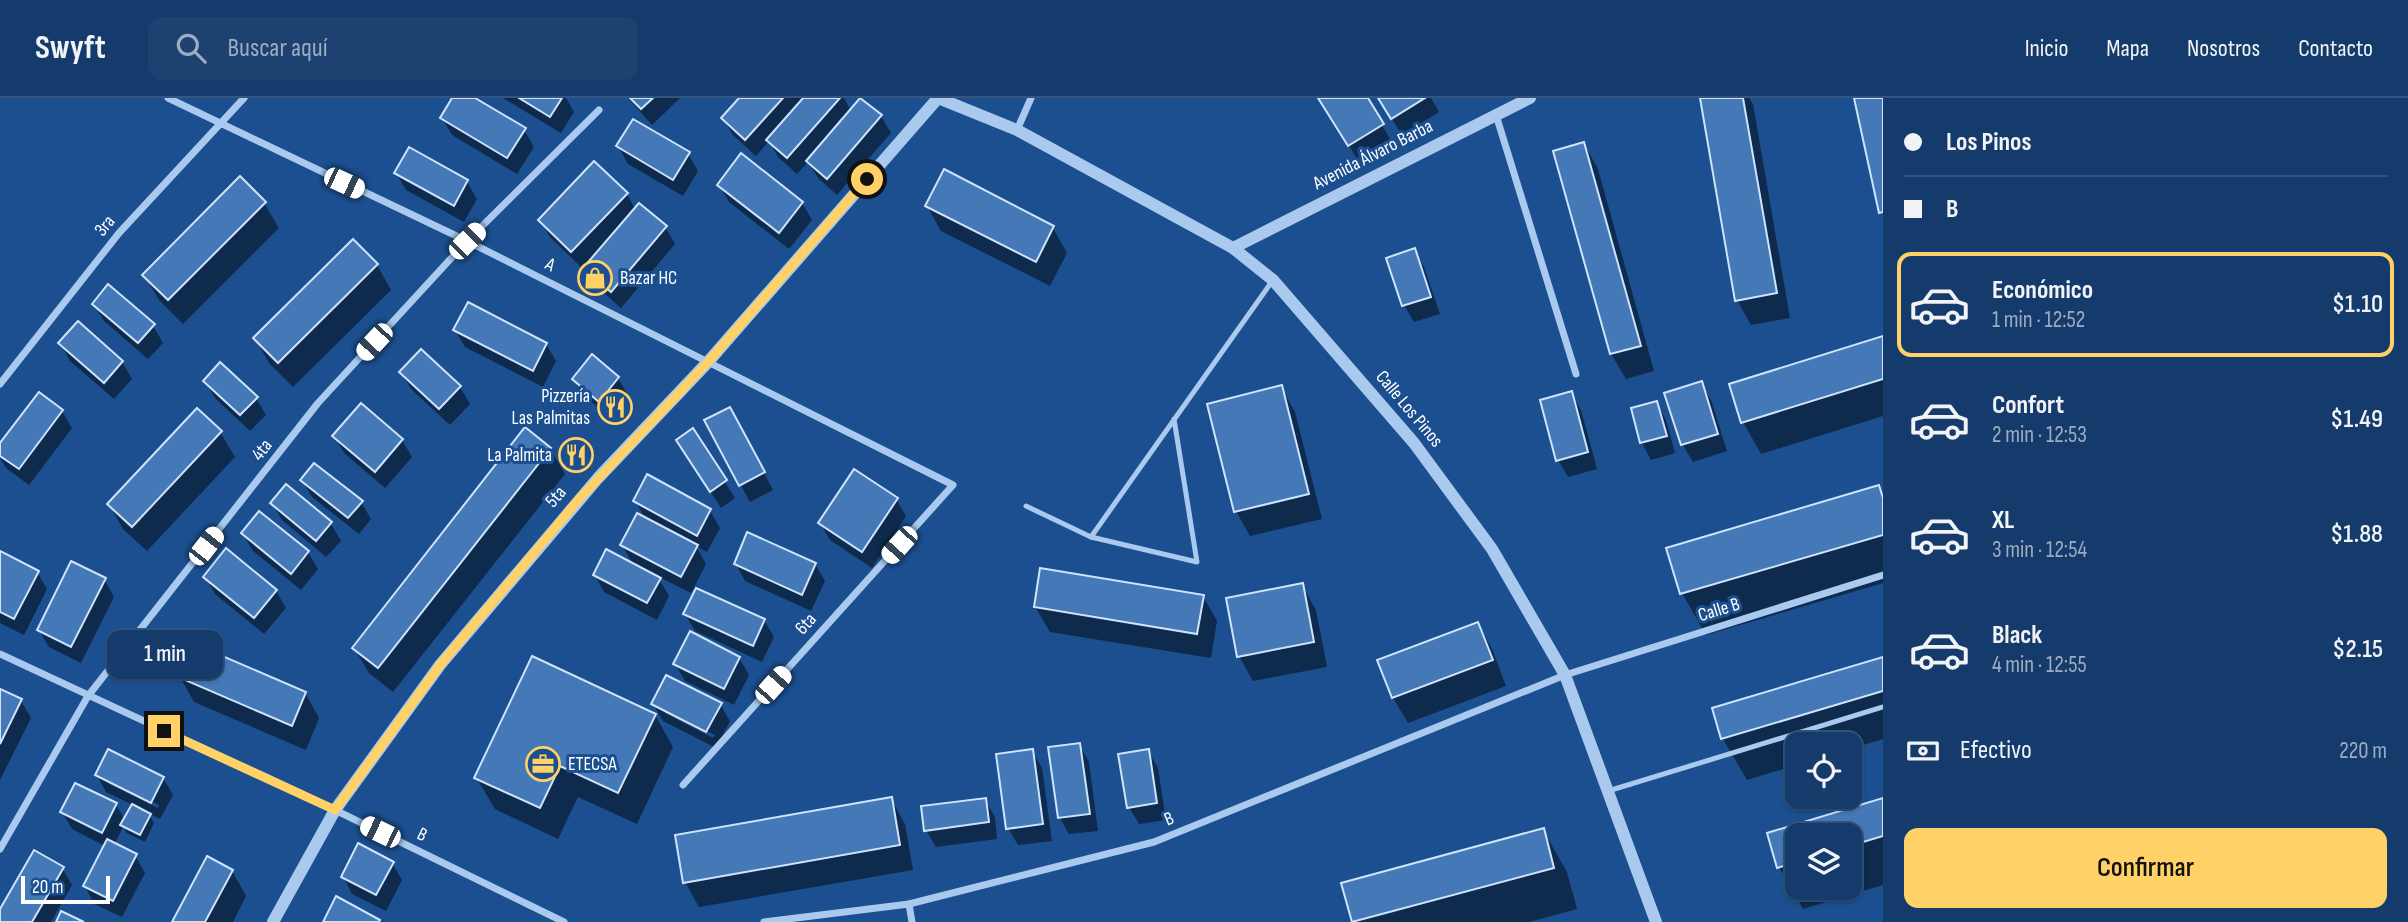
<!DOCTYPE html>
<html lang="es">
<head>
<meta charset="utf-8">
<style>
	:root { --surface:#143b6b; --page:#1d4271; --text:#f1f3f6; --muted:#9dadc1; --line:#33557e; --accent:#ffd166 }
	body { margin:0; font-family:"Sofia Sans Condensed",sans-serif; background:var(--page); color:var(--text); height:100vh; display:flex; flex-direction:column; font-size:26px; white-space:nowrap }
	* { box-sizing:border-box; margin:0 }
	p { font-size:23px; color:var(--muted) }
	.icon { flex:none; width:38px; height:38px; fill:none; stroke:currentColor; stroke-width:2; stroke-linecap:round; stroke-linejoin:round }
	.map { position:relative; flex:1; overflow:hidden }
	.sheet { display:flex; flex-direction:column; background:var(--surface); width:525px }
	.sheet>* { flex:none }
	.top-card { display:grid; align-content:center; height:154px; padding:0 21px; background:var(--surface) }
	.buttons { position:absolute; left:1785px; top:634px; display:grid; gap:14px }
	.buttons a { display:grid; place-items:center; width:77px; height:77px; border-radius:14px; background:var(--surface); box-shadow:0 2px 5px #0004,0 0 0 2px var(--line); font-size:35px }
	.scale { position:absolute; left:21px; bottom:18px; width:89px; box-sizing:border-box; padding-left:7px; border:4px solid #fff; border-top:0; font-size:19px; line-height:24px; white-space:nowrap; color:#fff; -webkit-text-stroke:5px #1b4f8f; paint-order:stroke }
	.end { position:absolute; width:32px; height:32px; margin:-16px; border:9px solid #ffd166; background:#111; box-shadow:0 0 0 4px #111 }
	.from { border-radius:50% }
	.bubble { position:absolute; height:49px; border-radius:14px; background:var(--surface); box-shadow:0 2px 5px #0004,0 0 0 2px var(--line); font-size:23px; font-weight:600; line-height:49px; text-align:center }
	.car { position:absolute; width:21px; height:42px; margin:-21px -10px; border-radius:9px; box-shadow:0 0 5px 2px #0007; background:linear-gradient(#fff 24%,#345 0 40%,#fff 0 76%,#345 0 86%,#fff 0) }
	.top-card b { display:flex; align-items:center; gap:24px; height:66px; font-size:26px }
	.top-card b+b { border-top:2px solid var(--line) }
	.top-card i { width:18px; height:18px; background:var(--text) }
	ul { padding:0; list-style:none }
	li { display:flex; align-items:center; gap:21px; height:105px; margin:0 14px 10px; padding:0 7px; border:4px solid transparent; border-radius:14px }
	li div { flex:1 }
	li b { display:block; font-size:26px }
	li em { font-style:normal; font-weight:600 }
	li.current { border-color:var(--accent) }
	li>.icon { width:63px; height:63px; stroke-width:1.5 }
	.pay { display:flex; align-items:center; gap:18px; height:77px; padding:0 21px; font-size:26px }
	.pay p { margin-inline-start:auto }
	.cta { display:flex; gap:14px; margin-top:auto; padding:14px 21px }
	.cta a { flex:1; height:80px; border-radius:14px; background:var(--accent); color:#111; font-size:28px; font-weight:600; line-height:80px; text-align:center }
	header { display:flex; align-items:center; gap:42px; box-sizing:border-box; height:98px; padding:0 35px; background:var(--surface); border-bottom:2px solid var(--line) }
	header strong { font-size:33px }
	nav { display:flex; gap:38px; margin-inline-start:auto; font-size:24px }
	.search { width:490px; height:63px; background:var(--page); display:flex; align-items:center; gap:18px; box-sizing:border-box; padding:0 24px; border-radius:14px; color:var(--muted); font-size:26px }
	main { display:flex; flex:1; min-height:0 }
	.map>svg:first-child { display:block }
	.shadow { fill:#0007; fill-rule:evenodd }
	.building { fill:#4478b7; stroke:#cfe3fa; stroke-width:2 }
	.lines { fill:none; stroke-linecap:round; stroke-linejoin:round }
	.service { stroke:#a9c9ee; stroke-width:5 }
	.minor { stroke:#a9c9ee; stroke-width:7 }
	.tertiary { stroke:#a9c9ee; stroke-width:12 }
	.route { stroke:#ffd166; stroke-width:9 }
	.labels { text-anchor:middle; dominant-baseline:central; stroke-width:6; stroke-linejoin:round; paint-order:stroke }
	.street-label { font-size:19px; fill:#fff; stroke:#1b4f8f }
	.poi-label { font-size:19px; fill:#fff; stroke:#1b4f8f; text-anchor:start }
</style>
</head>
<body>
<header>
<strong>Swyft</strong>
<div class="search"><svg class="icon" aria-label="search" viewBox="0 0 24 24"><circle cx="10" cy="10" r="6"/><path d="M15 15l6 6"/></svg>Buscar aquí</div>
<nav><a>Inicio</a><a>Mapa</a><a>Nosotros</a><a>Contacto</a></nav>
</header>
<main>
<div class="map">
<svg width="1883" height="824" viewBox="0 0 1883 824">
	<rect width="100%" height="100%" fill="#1b4f8f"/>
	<g class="shadow">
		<polygon points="454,0 472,0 524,32 534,49 517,76 452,37 442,20"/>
		<polygon points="503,0 566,0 574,14 561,35"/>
		<polygon points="628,0 680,0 652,27"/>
		<polygon points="741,0 844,0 851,13 881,18 891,35 837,97 818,80 808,64 797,76 778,59 769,43 756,58 733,37 723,20"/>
		<polygon points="1320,0 1366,0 1392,44 1359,64"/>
		<polygon points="1379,0 1431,0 1439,14 1402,37"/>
		<polygon points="1702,0 1749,0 1753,6 1790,220 1751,227 1737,202"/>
		<polygon points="1584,46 1598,71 1654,273 1626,281 1611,256"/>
		<polygon points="618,48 688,56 698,73 683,98 628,66"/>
		<polygon points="742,58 802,105 812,122 789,151 729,104 719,87"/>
		<polygon points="396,75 467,84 477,101 464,124 406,92"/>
		<polygon points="627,96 635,111 665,129 675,146 621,210 595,187 584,168 582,170 550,139 540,122"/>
		<polygon points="264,105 279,130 183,226 159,202 144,177"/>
		<polygon points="927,108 1053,130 1067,155 1050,188 941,133"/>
		<polygon points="1414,152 1424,169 1440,216 1414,224 1404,207"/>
		<polygon points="377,167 391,192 293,289 269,265 255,240"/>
		<polygon points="94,206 153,228 163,245 148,261 104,223"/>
		<polygon points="455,232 546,246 556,263 543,289 465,249"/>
		<polygon points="1883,239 1883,318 1761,356 1743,324"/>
		<polygon points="61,246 122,264 132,281 114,301 70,263"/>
		<polygon points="401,274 460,289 470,306 450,327 411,291"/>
		<polygon points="618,280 628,297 610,319 584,298 574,281"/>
		<polygon points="205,283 256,300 266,317 250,333 215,300"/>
		<polygon points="1701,285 1711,302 1727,353 1693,364 1683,347 1667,296"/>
		<polygon points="1281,289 1295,314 1322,421 1250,438 1236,413"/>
		<polygon points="1571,295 1581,312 1597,371 1568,379 1558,362"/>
		<polygon points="1657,305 1666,322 1675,355 1651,362 1642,345 1633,311"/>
		<polygon points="62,313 72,330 29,387 6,370 0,360 0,348"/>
		<polygon points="707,323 739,328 773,392 750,404"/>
		<polygon points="692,333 735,400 721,410 688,359"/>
		<polygon points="220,334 235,359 147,453 123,431 109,406"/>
		<polygon points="334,338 402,342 412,359 385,390 344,355"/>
		<polygon points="550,351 565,376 393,594 369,575 354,550"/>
		<polygon points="302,382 361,404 371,421 359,436 312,399"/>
		<polygon points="287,389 331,426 341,443 326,459 282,422 272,405"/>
		<polygon points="1879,389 1883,397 1883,485 1706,537 1682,495"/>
		<polygon points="896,401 906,418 872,470 830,442 820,425"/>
		<polygon points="635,402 710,413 720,430 707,454 696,448 706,466 691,495 657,478 669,498 657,522 604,494 595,477 634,468 622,447 646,422"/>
		<polygon points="243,436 308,454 318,471 301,492 253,453"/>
		<polygon points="0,455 37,474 47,491 24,537 0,525"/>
		<polygon points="736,466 815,466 825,483 811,513 745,483"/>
		<polygon points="205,479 276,493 286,510 264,536 215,496"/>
		<polygon points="104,481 114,499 81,565 49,549 39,532"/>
		<polygon points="1302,487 1316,512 1327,569 1253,583 1239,558"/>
		<polygon points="1203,498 1217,523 1211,560 1050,534 1035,509"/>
		<polygon points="685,516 764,522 774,539 762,564 695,533"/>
		<polygon points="1478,526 1492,551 1506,588 1408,625 1393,600 1379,563"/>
		<polygon points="739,560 749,577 734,607 685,583 675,566"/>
		<polygon points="1883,560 1883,641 1850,651 1850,646 1797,646 1797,667 1747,682 1723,641 1714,611"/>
		<polygon points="180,579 305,595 319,620 306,652 194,604"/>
		<polygon points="0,593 21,603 31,620 0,682"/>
		<path d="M653,606h67l10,17 -14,27 -53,-27zM665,611l50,26 -2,3 -48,-25z"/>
		<polygon points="655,617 673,649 637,726 578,699 558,741 495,711 476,679"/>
		<polygon points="1079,647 1089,664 1098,733 1069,736 1059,719"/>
		<polygon points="1032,653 1042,670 1052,743 1018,747 1008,730"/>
		<polygon points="1148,653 1158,670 1166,722 1139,726 1129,709"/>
		<path d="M97,677l66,3 10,17 -13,24 -12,-6 6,10 -9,19 -18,-9 -4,-6 -9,18 21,10 10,18 -23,44 -28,-13 -9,-18 20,-40 -33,-17 -10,-17 54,-7 9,15 8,-15 -27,-13zM109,682l50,25 -1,3 -49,-24z"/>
		<polygon points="891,701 905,726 913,772 699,809 685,784"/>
		<polygon points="985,702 995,719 997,741 936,749 926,732"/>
		<path d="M1883,702v85l-80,24 -24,-42 -10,-33zM1797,737h53v52h-53z"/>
		<polygon points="1543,732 1567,774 1577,811 1529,824 1354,824 1343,786"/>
		<polygon points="208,760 232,773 246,798 233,824 174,824"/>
		<polygon points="392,765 402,782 386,813 352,796 343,778"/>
		<polygon points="62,770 72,787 51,824 0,824 0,815"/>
	</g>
	<g class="building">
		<polygon points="452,0 475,0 526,30 507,60 440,20"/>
		<polygon points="519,0 562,0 550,19"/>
		<polygon points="630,0 653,0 641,11"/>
		<polygon points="739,0 783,0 745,42 721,20"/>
		<polygon points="803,0 840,0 787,60 766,42"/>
		<polygon points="860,0 882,17 827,81 806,63"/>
		<polygon points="1318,0 1368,0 1384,26 1348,48"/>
		<polygon points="1378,0 1425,0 1391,21"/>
		<polygon points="1700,0 1743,0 1777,195 1735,203"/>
		<polygon points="1854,0 1883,0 1883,114 1879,115"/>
		<polygon points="633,21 690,54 673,82 616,48"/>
		<polygon points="1584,44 1641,248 1610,256 1553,53"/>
		<polygon points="409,49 468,82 454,108 394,75"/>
		<polygon points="741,55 803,104 779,135 717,87"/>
		<polygon points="594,63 628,95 571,154 538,122"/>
		<polygon points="944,71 1054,128 1036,164 925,108"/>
		<polygon points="240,78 266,104 168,202 142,177"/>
		<polygon points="639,105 667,128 611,194 583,170"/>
		<polygon points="353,141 378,166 278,265 253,240"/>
		<polygon points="1415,150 1431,199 1402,208 1386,160"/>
		<polygon points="108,186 155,226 138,245 92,206"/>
		<polygon points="468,204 547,245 533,273 453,232"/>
		<polygon points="78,223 123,263 104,285 58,245"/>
		<polygon points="1883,238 1883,281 1741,325 1729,286"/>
		<polygon points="421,251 461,288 439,311 399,274"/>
		<polygon points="592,256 619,279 599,304 572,281"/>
		<polygon points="220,264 258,299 240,317 203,283"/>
		<polygon points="1702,283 1718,336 1681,347 1664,295"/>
		<polygon points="1282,287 1309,396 1234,414 1207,306"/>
		<polygon points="1572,293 1588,354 1556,363 1540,302"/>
		<polygon points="39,294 63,312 19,371 0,358 0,345"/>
		<polygon points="1657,303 1667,338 1640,345 1631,310"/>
		<polygon points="361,305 403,341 375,374 332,338"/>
		<polygon points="730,309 765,374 739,388 704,322"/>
		<polygon points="197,310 222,333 132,429 107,406"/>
		<polygon points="525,329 551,350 378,570 352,550"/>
		<polygon points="693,330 727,382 710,394 676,342"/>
		<polygon points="314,365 363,403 348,420 300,382"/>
		<polygon points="854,371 898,400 862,454 818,425"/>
		<polygon points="647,376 711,411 697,438 633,403"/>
		<polygon points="286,386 332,424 316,443 270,405"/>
		<polygon points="1879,387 1883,400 1883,437 1680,496 1666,450"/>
		<polygon points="259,413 309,453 291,476 241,435"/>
		<polygon points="637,415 698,447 681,479 620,447"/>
		<polygon points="747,434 816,465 802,497 734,466"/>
		<polygon points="226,450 277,492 254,520 203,479"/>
		<polygon points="606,451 661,480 647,505 593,477"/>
		<polygon points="0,453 39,473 14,521 0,514"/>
		<polygon points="71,463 106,480 71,549 37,532"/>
		<polygon points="1040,470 1204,497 1197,536 1034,509"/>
		<polygon points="1303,485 1314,544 1237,559 1226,500"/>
		<polygon points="696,490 765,521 753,548 683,516"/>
		<polygon points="1478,524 1493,562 1392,600 1377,562"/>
		<polygon points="690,533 740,559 724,591 673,566"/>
		<polygon points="192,545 306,594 292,628 178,579"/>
		<polygon points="532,558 656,616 618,695 560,668 540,710 474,680"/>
		<polygon points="1883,559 1883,593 1721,641 1712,610"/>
		<polygon points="666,577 722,605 706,634 651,606"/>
		<polygon points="0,591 22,601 0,646"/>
		<polygon points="1080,645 1090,716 1058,720 1048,649"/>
		<polygon points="108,651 164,679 151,705 95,677"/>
		<polygon points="1033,651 1043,726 1006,731 996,656"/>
		<polygon points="1149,651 1157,705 1127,710 1118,656"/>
		<polygon points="75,685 117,705 102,735 60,714"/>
		<polygon points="892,699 900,747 683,785 675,737"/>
		<polygon points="986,700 989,724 924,733 921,708"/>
		<polygon points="1883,700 1883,738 1850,748 1850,737 1797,737 1797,764 1777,770 1767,735"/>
		<polygon points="132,706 151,716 140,737 120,727"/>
		<polygon points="1544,730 1554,770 1352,824 1341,785"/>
		<polygon points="107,741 137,756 113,803 83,788"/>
		<polygon points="358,745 394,764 376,797 341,779"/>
		<polygon points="34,752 64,769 32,824 0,824 0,811"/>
		<polygon points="207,758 233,772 205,824 172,824"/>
		<polygon points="336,798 380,822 379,824 323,824"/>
		<polygon points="61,813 84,824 56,824"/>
	</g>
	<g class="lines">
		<g class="service">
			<polyline points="1174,321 1197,464 1091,439 1273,182"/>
			<polyline points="1026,408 1091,439"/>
			<polyline points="1608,693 1883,609"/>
		</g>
		<g class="minor">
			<polyline points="168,0 467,143 953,387 683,687"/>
			<polyline points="1496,17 1576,276"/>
			<polyline points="1017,32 1031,0"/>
			<polyline points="0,286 119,135 244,0"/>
			<polyline points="0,556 335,712 564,824"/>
			<polyline points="0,751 88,598 318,305 467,143 599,12"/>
			<polyline points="909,806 912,824"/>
			<polyline points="764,824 909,806 1154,744 1565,577 1883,477"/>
		</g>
		<g class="tertiary">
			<polyline points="938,0 1017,32 1233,150 1273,182 1414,345 1492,451 1565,577 1656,824"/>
			<polyline points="1233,150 1530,0"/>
			<polyline points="273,824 335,712 440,567 598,380 708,264 938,0"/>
		</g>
	</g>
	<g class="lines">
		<polyline class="route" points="164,633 335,712 440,567 580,400 708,264 867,81"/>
	</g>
	<defs>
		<g id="shop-ring" transform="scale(1.75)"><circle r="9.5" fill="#1b4f8f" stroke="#ffd166" stroke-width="1.5"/><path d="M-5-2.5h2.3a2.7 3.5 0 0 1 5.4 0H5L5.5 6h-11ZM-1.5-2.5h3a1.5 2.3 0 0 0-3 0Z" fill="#ffd166"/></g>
		<g id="restaurant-ring" transform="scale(1.75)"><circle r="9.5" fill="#1b4f8f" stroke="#ffd166" stroke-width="1.5"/><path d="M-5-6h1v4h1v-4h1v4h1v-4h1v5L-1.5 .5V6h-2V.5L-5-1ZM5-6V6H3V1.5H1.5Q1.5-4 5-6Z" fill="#ffd166"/></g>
		<g id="office-ring" transform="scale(1.75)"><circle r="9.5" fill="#1b4f8f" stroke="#ffd166" stroke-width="1.5"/><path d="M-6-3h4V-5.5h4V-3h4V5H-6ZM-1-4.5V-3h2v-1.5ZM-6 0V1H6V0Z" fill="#ffd166"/></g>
	</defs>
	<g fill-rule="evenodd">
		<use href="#shop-ring" x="595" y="180"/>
		<use href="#restaurant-ring" x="615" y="309"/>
		<use href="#restaurant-ring" x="576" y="357"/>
		<use href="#office-ring" x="543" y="666"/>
	</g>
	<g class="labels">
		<g class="street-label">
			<text transform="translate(1373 57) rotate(-27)">Avenida Álvaro Barba</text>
			<text transform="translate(105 128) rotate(-50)">3ra</text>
			<text transform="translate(550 167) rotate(27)">A</text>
			<text transform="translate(1409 311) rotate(50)">Calle Los Pinos</text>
			<text transform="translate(262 352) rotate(-52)">4ta</text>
			<text transform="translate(556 399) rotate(-50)">5ta</text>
			<text transform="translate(1719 512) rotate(-17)">Calle B</text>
			<text transform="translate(806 526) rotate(-48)">6ta</text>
			<text transform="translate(1169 721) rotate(-22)">B</text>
			<text transform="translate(422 737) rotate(26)">B</text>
		</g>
		<g class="poi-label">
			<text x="620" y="180">Bazar HC</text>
			<text x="590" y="298" text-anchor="end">Pizzería<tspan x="590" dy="22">Las Palmitas</tspan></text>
			<text x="552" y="357" text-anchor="end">La Palmita</text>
			<text x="568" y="666">ETECSA</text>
		</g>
	</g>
</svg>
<div class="buttons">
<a><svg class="icon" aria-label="locate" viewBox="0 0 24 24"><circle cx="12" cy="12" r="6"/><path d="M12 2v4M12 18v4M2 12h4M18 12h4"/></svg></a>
<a><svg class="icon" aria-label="layers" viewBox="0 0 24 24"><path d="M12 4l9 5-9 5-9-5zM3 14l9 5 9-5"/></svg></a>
</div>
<div class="scale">20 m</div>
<i class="end from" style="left:867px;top:81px"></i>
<i class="end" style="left:164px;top:633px"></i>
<div class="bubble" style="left:107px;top:532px;width:116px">1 min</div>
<i class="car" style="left:344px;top:85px;rotate:115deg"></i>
<i class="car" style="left:467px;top:143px;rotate:45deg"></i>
<i class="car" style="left:374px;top:244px;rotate:223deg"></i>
<i class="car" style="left:899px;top:447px;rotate:222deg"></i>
<i class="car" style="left:206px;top:448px;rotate:38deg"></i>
<i class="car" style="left:773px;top:587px;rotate:42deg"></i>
<i class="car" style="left:380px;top:734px;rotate:296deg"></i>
</div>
<section class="sheet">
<div class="top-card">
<b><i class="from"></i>Los Pinos</b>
<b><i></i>B</b>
</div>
<ul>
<li class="current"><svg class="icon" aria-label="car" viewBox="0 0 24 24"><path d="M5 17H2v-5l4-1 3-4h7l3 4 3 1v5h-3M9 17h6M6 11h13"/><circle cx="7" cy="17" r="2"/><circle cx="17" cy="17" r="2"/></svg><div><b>Económico</b><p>1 min · 12:52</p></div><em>$1.10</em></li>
<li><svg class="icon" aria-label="car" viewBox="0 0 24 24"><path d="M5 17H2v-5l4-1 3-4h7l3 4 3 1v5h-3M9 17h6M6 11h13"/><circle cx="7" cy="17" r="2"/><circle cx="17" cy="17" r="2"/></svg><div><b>Confort</b><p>2 min · 12:53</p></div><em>$1.49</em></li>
<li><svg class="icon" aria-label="car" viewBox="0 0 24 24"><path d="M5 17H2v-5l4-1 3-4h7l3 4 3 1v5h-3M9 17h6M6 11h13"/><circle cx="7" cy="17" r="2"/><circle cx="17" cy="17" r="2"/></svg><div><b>XL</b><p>3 min · 12:54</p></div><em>$1.88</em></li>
<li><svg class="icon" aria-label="car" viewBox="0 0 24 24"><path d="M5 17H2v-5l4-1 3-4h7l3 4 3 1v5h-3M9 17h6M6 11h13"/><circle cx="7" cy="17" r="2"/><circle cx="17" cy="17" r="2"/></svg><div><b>Black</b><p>4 min · 12:55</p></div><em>$2.15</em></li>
</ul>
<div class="pay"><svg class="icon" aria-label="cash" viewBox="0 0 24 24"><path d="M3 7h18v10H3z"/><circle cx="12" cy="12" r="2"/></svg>Efectivo<p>220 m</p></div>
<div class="cta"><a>Confirmar</a></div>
</section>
</main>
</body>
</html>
